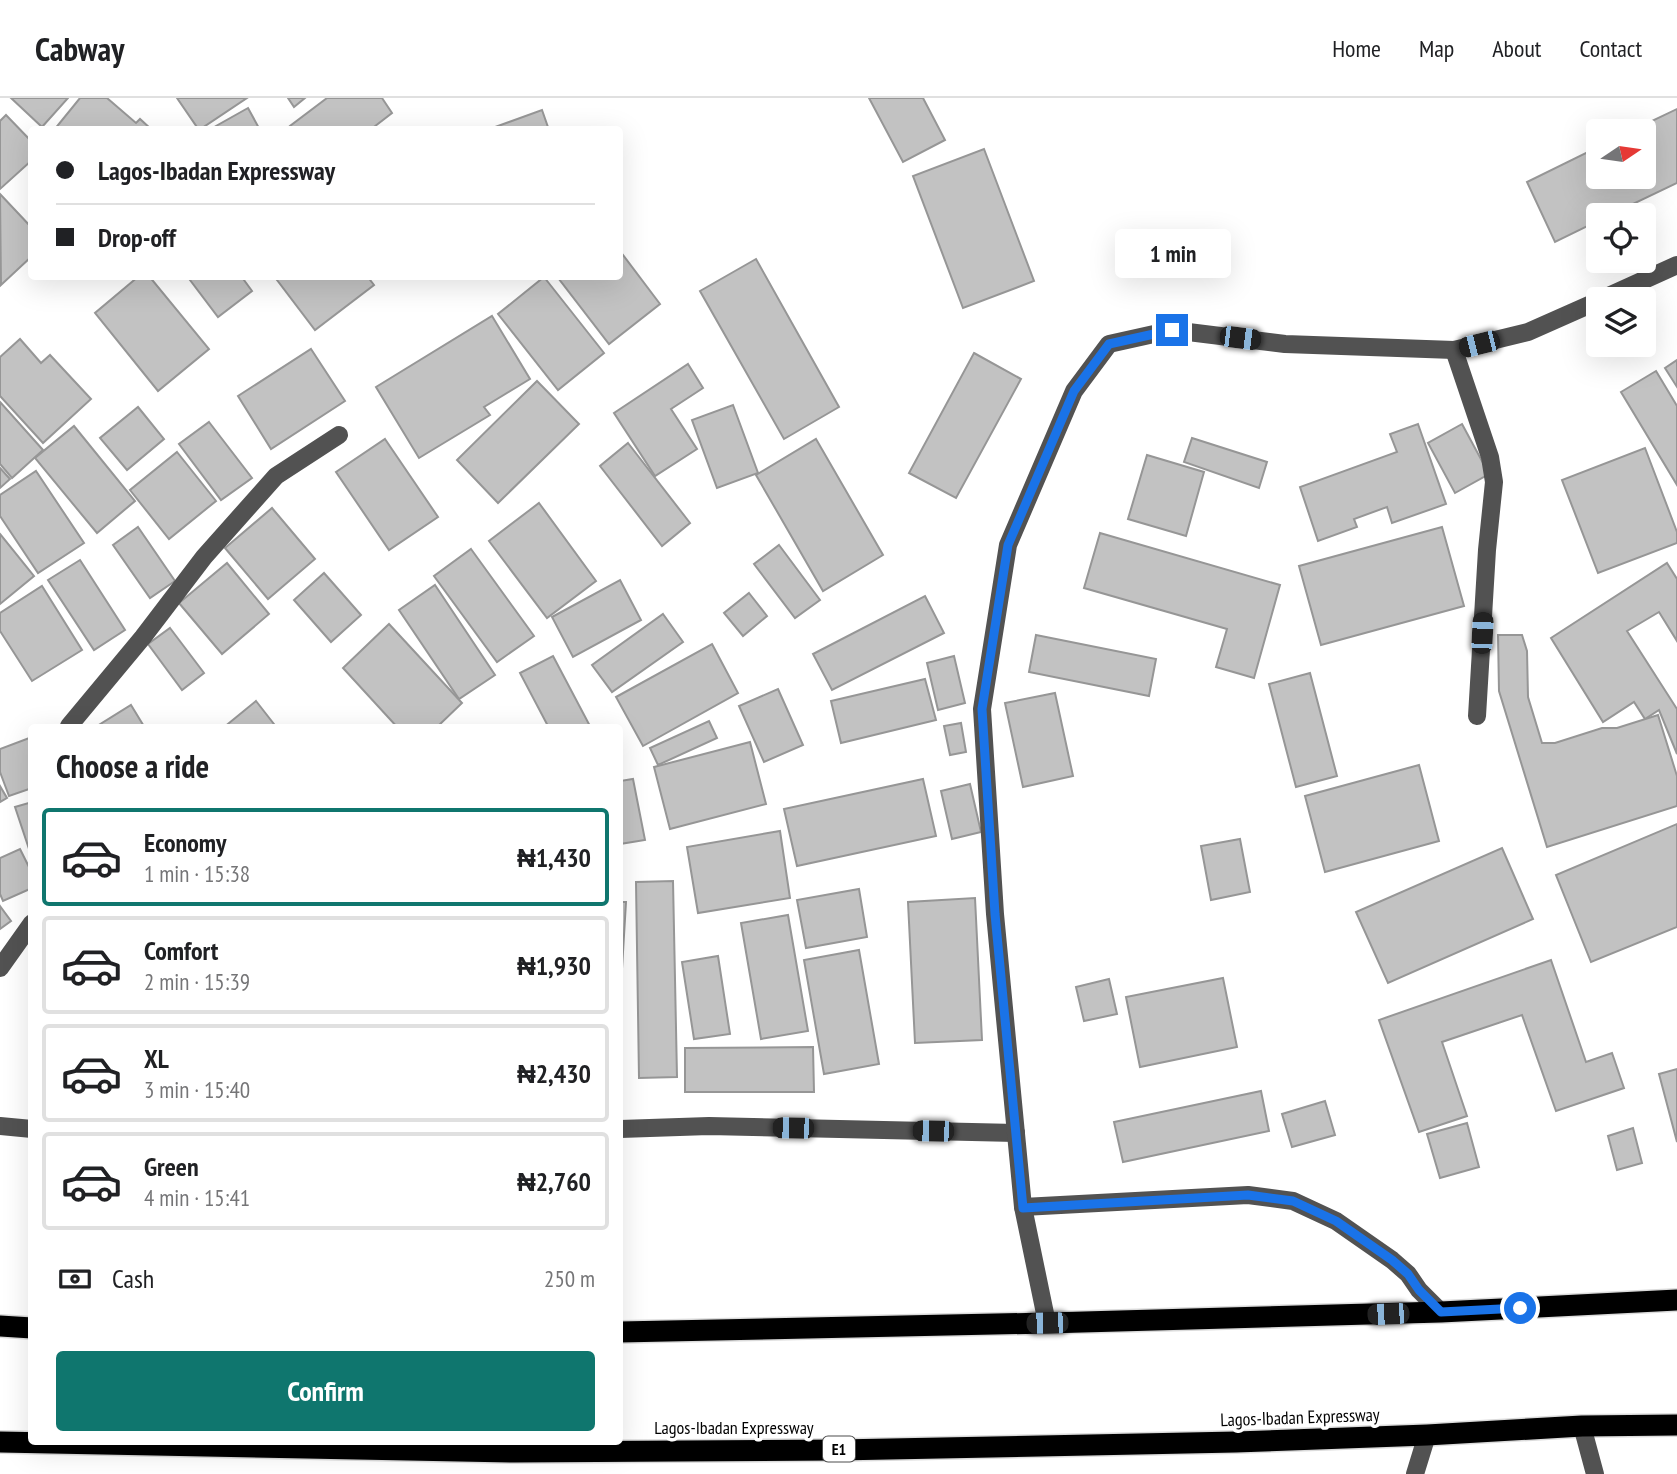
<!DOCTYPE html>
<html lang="en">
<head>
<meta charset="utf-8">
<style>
	:root { --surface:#fff; --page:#f6f6f6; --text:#202124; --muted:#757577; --line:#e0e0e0; --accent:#0f766e }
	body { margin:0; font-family:"PT Sans Narrow",sans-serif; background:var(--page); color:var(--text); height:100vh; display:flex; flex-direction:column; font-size:26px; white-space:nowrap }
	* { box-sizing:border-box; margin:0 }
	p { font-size:23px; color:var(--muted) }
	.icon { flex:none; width:38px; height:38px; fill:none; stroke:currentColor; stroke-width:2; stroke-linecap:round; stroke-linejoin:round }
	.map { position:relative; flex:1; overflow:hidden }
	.panel { position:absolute; left:28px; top:626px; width:595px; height:721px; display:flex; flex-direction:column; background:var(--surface); border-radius:7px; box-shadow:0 7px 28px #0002 }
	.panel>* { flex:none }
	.guide { position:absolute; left:28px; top:28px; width:595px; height:154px; border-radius:7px; box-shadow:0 7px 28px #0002; display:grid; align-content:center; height:154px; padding:0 28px; background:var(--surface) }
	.needle { width:46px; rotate:77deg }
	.fabs { position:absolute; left:1586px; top:21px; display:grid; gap:14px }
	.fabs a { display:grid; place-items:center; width:70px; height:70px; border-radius:7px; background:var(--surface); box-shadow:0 7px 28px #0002; font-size:35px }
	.end { position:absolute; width:32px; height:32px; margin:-16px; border:9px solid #1a73e8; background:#fff; box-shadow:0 0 0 4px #fff }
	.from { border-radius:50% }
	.bubble { position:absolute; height:49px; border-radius:7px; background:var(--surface); box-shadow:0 7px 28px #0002; font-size:23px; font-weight:600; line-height:49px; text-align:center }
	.car { position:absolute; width:21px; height:42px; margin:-21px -10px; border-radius:9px; box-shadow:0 0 5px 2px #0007; background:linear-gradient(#222 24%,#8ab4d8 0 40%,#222 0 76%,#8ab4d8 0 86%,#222 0) }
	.guide b { display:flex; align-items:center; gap:24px; height:66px; font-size:26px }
	.guide b+b { border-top:2px solid var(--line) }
	.guide i { width:18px; height:18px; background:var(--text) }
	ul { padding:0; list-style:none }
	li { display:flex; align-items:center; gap:21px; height:98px; margin:0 14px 10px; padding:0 14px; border:4px solid var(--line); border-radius:7px }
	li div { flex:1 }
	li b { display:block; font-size:26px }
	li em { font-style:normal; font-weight:600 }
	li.current { border-color:var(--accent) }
	li>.icon { width:63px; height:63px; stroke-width:1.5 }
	h2 { padding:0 28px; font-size:32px; line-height:84px }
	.pay { display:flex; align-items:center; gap:18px; height:77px; padding:0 28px; font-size:26px }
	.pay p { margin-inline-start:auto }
	.cta { display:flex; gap:14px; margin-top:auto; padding:14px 28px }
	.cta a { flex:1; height:80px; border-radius:7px; background:var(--accent); color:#fff; font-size:28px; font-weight:600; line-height:80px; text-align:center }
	header { display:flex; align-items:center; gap:42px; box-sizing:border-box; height:98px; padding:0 35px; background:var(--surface); border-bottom:2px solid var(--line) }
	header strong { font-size:33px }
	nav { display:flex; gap:38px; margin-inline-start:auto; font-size:24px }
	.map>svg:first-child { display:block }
	.building { fill:#c2c2c2; stroke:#969696; stroke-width:2 }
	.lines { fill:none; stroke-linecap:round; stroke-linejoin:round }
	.highway-casing { stroke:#dbdbdb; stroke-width:24 }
	.minor { stroke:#525252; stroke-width:18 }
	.highway { stroke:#000; stroke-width:21 }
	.route { stroke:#1a73e8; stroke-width:9 }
	.labels { text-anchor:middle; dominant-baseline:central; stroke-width:7; stroke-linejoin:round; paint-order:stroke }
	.shield { fill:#fff; stroke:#4c4c4c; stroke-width:2 }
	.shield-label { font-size:16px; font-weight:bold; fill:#000 }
	.street-label { font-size:18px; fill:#000; stroke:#fff }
</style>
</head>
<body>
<header>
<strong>Cabway</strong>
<nav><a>Home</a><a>Map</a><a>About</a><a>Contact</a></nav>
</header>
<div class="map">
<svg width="1677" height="1376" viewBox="0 0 1677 1376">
	<rect width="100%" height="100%" fill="#fff"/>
	<g class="building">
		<polygon points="11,0 68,0 42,29"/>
		<polygon points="80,0 107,0 136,25 140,21 152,32 54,32"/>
		<polygon points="177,0 247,0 199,32"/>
		<polygon points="288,0 305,0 294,9"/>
		<polygon points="327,0 382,0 392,15 370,32 293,32 290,28"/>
		<polygon points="869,0 923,0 945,42 903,64"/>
		<polygon points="248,10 260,32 209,32"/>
		<polygon points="1677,11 1677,85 1610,117 1598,117 1598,123 1555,144 1527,84 1598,49 1598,79 1643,79 1643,33 1631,33"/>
		<polygon points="542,12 549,32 487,32"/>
		<polygon points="6,17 32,44 32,62 0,91 0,23"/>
		<polygon points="984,51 1034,183 963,210 913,78"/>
		<polygon points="0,96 32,130 32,158 1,187"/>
		<polygon points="620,153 660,206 609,246 559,181 562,178 620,178"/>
		<polygon points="756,161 839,309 784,341 700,193"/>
		<polygon points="139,178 149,178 209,251 158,293 95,215"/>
		<polygon points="187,178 241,178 252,193 218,219"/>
		<polygon points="274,178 367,178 374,187 315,232"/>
		<polygon points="544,179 604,255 558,292 498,216"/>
		<polygon points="492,218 530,281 484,309 490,317 419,360 376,289"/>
		<polygon points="20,241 41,265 50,257 91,301 43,345 0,298 0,259"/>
		<polygon points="311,251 345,303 271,351 238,298"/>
		<polygon points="974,255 1021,281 956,400 909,375"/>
		<polygon points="1677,262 1677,289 1665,270"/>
		<polygon points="688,266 703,290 671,311 697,351 655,378 614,315"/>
		<polygon points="1656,273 1677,308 1677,387 1621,294"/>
		<polygon points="537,283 579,326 498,405 457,362"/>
		<polygon points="0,304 43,352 12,380 0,366"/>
		<polygon points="733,307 758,375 717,390 692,322"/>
		<polygon points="138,309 164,341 127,372 100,340"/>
		<polygon points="209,324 252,380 221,402 179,346"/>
		<polygon points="1418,326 1446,406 1392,425 1387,409 1354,421 1357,429 1318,443 1300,389 1397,354 1390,336"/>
		<polygon points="1462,326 1489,376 1455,395 1428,345"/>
		<polygon points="74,328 135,403 97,435 35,360"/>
		<polygon points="1192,340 1267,364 1259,390 1184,364"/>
		<polygon points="385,341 438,419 389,452 336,374"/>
		<polygon points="816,341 883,457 823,493 756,377"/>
		<polygon points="628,345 690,425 662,448 600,368"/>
		<polygon points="1645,350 1677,434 1677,445 1598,475 1562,382"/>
		<polygon points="177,354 216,403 169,441 130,392"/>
		<polygon points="1147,357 1204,374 1186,438 1128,421"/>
		<polygon points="0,370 10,381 0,390"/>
		<polygon points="36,373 84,445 38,475 0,418 0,397"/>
		<polygon points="539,405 596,483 547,520 489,443"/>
		<polygon points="272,410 315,461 268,501 225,450"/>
		<polygon points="138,429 175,483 150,500 113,447"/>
		<polygon points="1442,429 1464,508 1321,547 1299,468"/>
		<polygon points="1100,435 1280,487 1254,580 1216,569 1227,531 1084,490"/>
		<polygon points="0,436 34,478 0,506"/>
		<polygon points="779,447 820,502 795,520 754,466"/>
		<polygon points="471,451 534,538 497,564 434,478"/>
		<polygon points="80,462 125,532 94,552 48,482"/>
		<polygon points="227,465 269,516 222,556 179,505"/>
		<polygon points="1667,465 1677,481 1677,543 1659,514 1627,533 1677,611 1677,656 1659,612 1645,621 1634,604 1603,624 1551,540"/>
		<polygon points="324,475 361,517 331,544 294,502"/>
		<polygon points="620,482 641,522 573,559 552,519"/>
		<polygon points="435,487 495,577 459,601 399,512"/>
		<polygon points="42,488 82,552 32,583 0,533 0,515"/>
		<polygon points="749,495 767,518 743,538 724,515"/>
		<polygon points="925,498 944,535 832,592 813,556"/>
		<polygon points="663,516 683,544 612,594 592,567"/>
		<polygon points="389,526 462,605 436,630 398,630 343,570"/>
		<polygon points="170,530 204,575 182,592 148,546"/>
		<polygon points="1036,537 1156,561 1149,598 1029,574"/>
		<polygon points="1498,537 1522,537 1527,553 1528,599 1542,645 1555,645 1602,630 1617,630 1658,617 1677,678 1677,708 1547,749 1499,593"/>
		<polygon points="712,546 738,595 643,648 616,599"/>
		<polygon points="553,558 591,630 549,630 520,575"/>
		<polygon points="954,558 965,605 938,612 927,565"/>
		<polygon points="1310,575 1337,678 1296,689 1269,586"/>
		<polygon points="925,581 936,622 841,645 831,603"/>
		<polygon points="778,591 803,647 764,664 739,608"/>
		<polygon points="1055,595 1073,678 1023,689 1005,605"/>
		<polygon points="256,603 277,630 223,630"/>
		<polygon points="131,607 145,630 94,630"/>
		<polygon points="709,623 717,640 658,667 650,650"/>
		<polygon points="961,625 966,654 950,657 944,628"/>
		<polygon points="32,639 32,690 9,698 0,674 0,651"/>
		<polygon points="750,644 766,706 670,731 654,669"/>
		<polygon points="1419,667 1439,743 1325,774 1305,698"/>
		<polygon points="633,681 645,742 620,746 620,683"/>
		<polygon points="923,681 936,738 797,768 784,711"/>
		<polygon points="970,686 981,734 952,741 941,693"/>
		<polygon points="0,688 7,700 0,704"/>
		<polygon points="32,704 32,760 15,709"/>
		<polygon points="1677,726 1677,829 1591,864 1556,777"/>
		<polygon points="780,733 790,800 698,815 687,749"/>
		<polygon points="1240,741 1250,794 1211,802 1201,748"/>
		<polygon points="1502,750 1533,821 1388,885 1356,814"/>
		<polygon points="20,751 32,775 32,790 3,803 0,796 0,760"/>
		<polygon points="673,783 677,979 639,980 636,784"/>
		<polygon points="859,791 867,839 806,850 797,802"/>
		<polygon points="975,800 982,942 915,945 908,804"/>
		<polygon points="620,804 626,804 620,904"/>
		<polygon points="0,808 11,823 0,831"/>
		<polygon points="788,817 808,933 761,941 741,825"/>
		<polygon points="859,852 879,966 824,976 804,862"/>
		<polygon points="718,858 730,936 694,941 682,864"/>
		<polygon points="1551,862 1586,964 1612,955 1624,990 1556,1013 1522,917 1442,944 1467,1018 1419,1034 1379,922"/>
		<polygon points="1223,880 1237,949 1140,969 1126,899"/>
		<polygon points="1109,881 1117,916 1084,923 1076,889"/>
		<polygon points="813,949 814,994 685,994 685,950"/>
		<polygon points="1677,971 1677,1044 1659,976"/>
		<polygon points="1261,993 1269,1033 1123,1064 1114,1024"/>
		<polygon points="1325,1003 1335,1037 1292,1049 1282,1016"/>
		<polygon points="1467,1025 1479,1069 1440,1080 1427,1036"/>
		<polygon points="1633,1030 1642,1065 1617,1072 1608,1038"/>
	</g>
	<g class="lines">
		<g class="highway-casing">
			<g id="highway">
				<polyline points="0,1228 32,1230"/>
				<polyline points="620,1234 1047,1225 1441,1214 1677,1202"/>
				<polyline points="0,1344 514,1354 838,1352 1236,1344 1427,1337 1582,1328 1677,1327"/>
			</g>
		</g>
		<g class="minor">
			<polyline points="1602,201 1677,167"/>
			<polyline points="1454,252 1490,359 1494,384 1487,452 1477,618"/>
			<polyline points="69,630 69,628 143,539 204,459 276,378 339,337"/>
			<polyline points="0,870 32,825"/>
			<polyline points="0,1028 32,1031"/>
			<polyline points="620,1031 709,1028 1016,1035"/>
			<polyline points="1023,1109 1248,1097 1293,1103 1336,1123 1392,1162 1408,1176 1419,1192 1441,1214"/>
			<polyline points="1047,1225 1023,1109 995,816 982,611 1008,447 1074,293 1109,246 1172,232 1285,246 1454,252 1528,234 1598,203"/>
			<polyline points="1582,1328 1595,1376"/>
			<polyline points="1415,1376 1427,1337"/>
		</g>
		<use href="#highway" class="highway"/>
	</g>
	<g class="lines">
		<polyline class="route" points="1172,232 1109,246 1074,293 1008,447 982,611 995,816 1023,1110 1248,1097 1293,1103 1336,1123 1392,1162 1408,1176 1419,1192 1441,1214 1520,1210"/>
	</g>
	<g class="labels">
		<rect class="shield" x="823" y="1338.5" width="32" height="25" rx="5"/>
		<g class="shield-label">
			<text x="839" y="1351">E1</text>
		</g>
		<g class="street-label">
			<text transform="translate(1300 1319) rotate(-2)">Lagos-Ibadan Expressway</text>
			<text x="734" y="1329">Lagos-Ibadan Expressway</text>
		</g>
	</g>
</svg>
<div class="fabs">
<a><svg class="needle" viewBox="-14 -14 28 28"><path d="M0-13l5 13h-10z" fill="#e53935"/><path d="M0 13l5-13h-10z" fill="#757577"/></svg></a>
<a><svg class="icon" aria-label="locate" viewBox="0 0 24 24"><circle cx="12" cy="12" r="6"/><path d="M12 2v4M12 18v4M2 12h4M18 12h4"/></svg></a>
<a><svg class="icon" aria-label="layers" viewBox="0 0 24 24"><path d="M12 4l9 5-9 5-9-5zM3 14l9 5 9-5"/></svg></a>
</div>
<i class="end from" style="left:1520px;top:1210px"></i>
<i class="end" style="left:1172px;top:232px"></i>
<div class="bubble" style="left:1115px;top:131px;width:116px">1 min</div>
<i class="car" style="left:1240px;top:240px;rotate:97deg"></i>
<i class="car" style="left:1479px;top:246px;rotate:256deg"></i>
<i class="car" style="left:1482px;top:535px;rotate:3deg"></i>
<i class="car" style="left:793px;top:1030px;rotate:271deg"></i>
<i class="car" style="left:933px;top:1033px;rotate:271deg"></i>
<i class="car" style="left:1388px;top:1216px;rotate:268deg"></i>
<i class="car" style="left:1047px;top:1225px;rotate:269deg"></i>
<div class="guide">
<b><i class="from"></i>Lagos-Ibadan Expressway</b>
<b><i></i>Drop-off</b>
</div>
<section class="panel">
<h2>Choose a ride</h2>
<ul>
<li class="current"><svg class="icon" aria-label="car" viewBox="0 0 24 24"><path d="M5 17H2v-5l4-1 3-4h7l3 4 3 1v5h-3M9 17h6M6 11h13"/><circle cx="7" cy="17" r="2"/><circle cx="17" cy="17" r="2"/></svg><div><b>Economy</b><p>1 min · 15:38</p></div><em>₦1,430</em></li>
<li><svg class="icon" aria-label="car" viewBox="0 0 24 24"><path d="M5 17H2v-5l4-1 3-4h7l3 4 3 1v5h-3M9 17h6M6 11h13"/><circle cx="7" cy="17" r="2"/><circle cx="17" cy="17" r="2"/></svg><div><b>Comfort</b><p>2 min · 15:39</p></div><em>₦1,930</em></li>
<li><svg class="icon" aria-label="car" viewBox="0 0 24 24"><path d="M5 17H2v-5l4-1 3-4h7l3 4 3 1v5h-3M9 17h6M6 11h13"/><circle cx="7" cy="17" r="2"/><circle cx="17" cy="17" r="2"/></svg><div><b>XL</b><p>3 min · 15:40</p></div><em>₦2,430</em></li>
<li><svg class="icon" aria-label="car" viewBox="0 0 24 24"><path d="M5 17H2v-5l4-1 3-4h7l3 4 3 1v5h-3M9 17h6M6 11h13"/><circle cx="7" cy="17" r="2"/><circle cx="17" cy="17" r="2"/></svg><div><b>Green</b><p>4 min · 15:41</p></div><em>₦2,760</em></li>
</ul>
<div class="pay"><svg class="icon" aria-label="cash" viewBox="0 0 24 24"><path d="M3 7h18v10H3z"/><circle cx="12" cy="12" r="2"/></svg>Cash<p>250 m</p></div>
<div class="cta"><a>Confirm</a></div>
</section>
</div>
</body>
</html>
